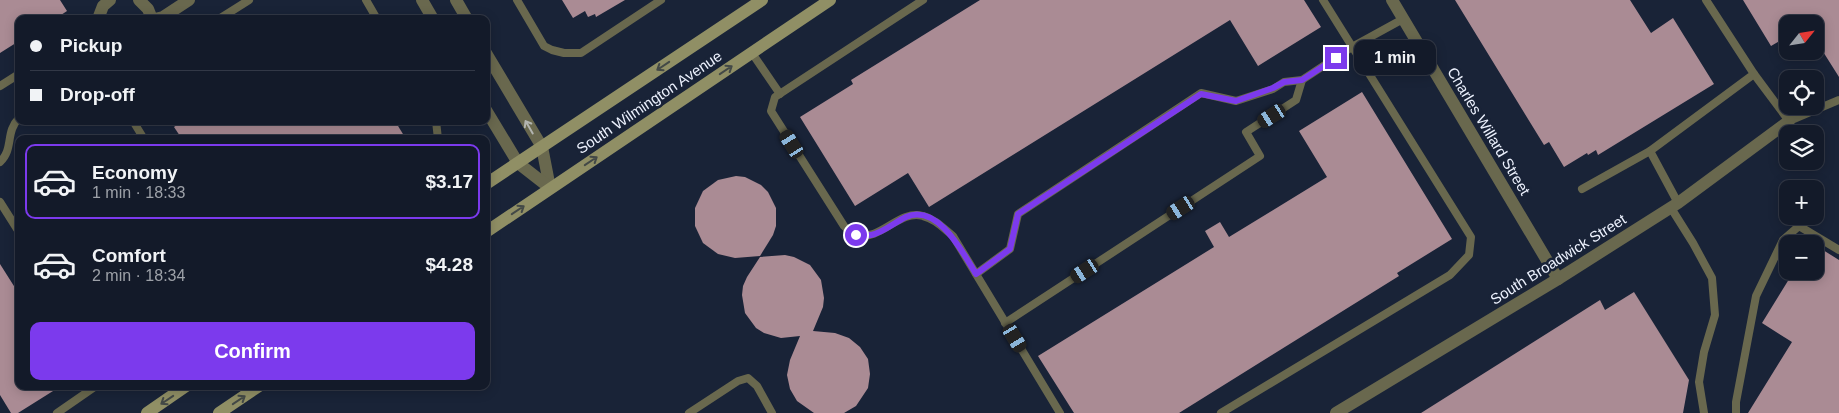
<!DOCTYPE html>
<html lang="en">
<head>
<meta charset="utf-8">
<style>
	:root { --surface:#131a29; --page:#1c2331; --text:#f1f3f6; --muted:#9da1a8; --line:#323846; --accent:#7c3aed }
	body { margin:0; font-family:Arial,sans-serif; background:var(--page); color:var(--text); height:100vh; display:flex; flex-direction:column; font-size:19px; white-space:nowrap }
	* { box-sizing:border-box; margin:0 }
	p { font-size:16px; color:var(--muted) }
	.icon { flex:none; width:28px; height:28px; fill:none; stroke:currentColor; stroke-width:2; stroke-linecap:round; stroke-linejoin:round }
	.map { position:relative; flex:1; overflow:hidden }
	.side { position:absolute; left:15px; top:135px; width:475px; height:255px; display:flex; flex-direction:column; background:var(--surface); border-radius:10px; box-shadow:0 2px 12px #0003,0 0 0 1px var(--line) }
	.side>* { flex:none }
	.hud { position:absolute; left:15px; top:15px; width:475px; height:110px; border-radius:10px; box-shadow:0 2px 12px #0003,0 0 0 1px var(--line); display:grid; align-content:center; height:110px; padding:0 15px; background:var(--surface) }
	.needle { width:32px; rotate:60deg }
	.fabs { position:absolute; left:1779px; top:15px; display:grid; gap:10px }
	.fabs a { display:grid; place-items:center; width:45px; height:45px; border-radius:10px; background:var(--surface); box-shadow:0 2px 12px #0003,0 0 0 1px var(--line); font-size:25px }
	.end { position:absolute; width:22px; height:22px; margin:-11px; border:6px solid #7c3aed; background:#fff; box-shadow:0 0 0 2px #fff }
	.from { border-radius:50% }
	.bubble { position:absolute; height:35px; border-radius:10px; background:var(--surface); box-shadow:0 2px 12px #0003,0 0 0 1px var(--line); font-size:16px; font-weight:600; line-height:35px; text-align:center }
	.car { position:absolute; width:15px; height:30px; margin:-15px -8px; border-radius:6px; box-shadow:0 0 4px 1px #0007; background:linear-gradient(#222 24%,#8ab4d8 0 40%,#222 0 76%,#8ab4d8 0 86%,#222 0) }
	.hud b { display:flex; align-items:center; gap:18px; height:48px; font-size:19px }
	.hud b+b { border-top:1px solid var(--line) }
	.hud i { width:12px; height:12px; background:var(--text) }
	ul { padding:9px 0 0; list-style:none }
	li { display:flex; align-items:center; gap:15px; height:75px; margin:0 10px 8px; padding:0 5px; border:2px solid transparent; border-radius:10px }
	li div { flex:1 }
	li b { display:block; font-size:19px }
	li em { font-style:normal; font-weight:600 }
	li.current { border-color:var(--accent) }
	li>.icon { width:45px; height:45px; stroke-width:1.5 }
	.cta { display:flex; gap:10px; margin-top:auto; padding:10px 15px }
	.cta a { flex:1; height:58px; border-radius:10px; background:var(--accent); color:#fff; font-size:20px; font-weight:600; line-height:58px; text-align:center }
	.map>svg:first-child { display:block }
	.building { fill:#aa8b94 }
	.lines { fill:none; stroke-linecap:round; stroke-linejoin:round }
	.service { stroke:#69684e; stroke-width:8 }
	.minor { stroke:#69684e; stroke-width:12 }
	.tertiary { stroke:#69684e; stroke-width:12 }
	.secondary { stroke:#908f65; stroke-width:12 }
	.oneway { stroke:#434947 }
	.oneway2 { stroke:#b2b4af }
	.route { stroke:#7c3aed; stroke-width:6 }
	.labels { text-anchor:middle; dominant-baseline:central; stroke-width:5; stroke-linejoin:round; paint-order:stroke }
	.street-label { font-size:15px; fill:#edf2fe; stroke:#192337 }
</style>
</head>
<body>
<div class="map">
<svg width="1839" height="413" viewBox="0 0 1839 413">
	<rect width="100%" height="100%" fill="#192337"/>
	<g class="building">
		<polygon points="0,0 60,0 67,11 55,19 19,19 19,41 0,53"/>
		<polygon points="562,0 625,0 596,17 595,14 588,17 585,11 573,18"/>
		<polygon points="980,0 1304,0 1321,27 1258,66 1230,20 929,207 908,173 855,206 800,117 853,84 851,80"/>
		<polygon points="1455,0 1630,0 1651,33 1673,18 1714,84 1598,155 1596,150 1588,155 1587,153 1564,167 1549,142 1544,145"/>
		<polygon points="1743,0 1839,0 1839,77 1815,39 1815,24 1788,24 1788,36 1771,46"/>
		<polygon points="1362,92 1452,239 1397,273 1399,276 1179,413 1074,413 1038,356 1214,247 1205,231 1220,222 1229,237 1327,177 1299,131"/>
		<polygon points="182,121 395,121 406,139 182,139 174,127"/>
		<polygon points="736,176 745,177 761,185 768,192 776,208 776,226 773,235 760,256 735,258 718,254 703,243 695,226 695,208 703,191 718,180"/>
		<polygon points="1815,245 1839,260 1839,413 1748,413 1792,342 1762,323 1794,271 1815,271"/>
		<polygon points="785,255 794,257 810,265 821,280 824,298 823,307 813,331 835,333 849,338 860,347 868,359 870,374 868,388 856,406 844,413 814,413 797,401 790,389 787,375 790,360 800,336 781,338 764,333 756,328 745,313 742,295 743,286 747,277 760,257"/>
		<polygon points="0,264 19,294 19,386 61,386 18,413 11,413 0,395"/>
		<polygon points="1634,292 1689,380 1683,413 1421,413 1600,300 1605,310"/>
	</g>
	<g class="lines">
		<g class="service">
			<polyline points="366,0 377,19"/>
			<polyline points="517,0 544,46 552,50 564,53 581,53 661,0"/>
			<path d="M923,0l-148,97 -4,14 73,115c3,3 8,8 13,9 24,6 42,-26 66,-19 12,3 20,12 30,20l107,177"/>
			<polyline points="219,19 249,0"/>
			<polyline points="752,53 780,94"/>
			<polyline points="1754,74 1789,121 1839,100"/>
			<polyline points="0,86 19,74"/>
			<polyline points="133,121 144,139"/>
			<polyline points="436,121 438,139"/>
			<path d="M0,162c14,-13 5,-30 19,-44"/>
			<polyline points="1582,189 1650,151"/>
			<polyline points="0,202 19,232"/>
			<polyline points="1678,203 1650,151 1754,74 1706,0"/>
			<polyline points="1671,208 1693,243 1712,278 1715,315 1704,352 1699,382 1704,413"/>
			<polyline points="976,274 1010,249 1018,214 1201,93 1236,101 1273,89 1284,82 1302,80 1352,47 1403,19"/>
			<polyline points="1005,323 1260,156 1246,132 1296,100 1302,80"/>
			<polyline points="57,413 96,386"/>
			<polyline points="689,413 738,381 748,378 757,386 772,413"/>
			<polyline points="1221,413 1450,275 1469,255 1471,237 1323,0"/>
			<polyline points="1736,413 1736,402 1756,296 1783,240 1799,226 1839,250"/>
		</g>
		<g class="minor">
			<polyline points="139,0 148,9 152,19"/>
			<polyline points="1392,0 1558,279"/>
			<polyline points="98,19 103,6 110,0"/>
			<polyline points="155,19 163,17 189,0"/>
			<polyline points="1336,413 1558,279 1678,203 1789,121"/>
		</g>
		<g class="tertiary">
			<polyline points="422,0 433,19"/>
			<polyline points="456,0 467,19"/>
			<polyline points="486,53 542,147 550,188"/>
			<polyline points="486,110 518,163 550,188"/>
		</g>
		<g class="secondary">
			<polyline points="486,184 762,0"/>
			<polyline points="486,232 830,0"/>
			<polyline points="147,413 186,386"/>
			<polyline points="219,413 259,386"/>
		</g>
	</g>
	<defs><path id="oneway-shaft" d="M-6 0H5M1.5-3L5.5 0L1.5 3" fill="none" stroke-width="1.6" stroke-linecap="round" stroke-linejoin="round" transform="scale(1.25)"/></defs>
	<g class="oneway">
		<use href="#oneway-shaft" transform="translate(663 66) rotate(146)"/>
		<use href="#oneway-shaft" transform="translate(726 70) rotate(-34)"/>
		<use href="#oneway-shaft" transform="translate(591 161) rotate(-34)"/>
		<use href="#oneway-shaft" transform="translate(518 210) rotate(-34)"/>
		<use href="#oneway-shaft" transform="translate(167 400) rotate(146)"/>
		<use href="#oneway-shaft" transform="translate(239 400) rotate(-34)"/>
	</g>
	<use class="oneway2" href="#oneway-shaft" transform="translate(529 127) rotate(-120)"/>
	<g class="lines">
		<path class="route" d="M856,235c4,0 11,1 15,0 12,-2 24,-13 35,-18 32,-14 57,36 70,57l34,-25 8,-35 183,-120 35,7 37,-13 11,-6 18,-2 34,-22"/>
	</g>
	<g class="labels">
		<g class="street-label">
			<text transform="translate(649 102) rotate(-34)">South Wilmington Avenue</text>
			<text transform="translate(1489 131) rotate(59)">Charles Willard Street</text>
			<text transform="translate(1558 259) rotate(-32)">South Broadwick Street</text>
		</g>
	</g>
</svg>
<div class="fabs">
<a><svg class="needle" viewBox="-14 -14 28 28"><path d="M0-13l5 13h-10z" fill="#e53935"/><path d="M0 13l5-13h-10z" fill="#9da1a8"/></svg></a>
<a><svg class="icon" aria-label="locate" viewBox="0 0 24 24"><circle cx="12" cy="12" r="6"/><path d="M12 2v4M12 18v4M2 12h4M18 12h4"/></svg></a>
<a><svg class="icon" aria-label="layers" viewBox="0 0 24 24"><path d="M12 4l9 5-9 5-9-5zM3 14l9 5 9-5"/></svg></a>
<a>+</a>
<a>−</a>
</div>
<i class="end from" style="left:856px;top:235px"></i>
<i class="end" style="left:1336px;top:58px"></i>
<div class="bubble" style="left:1354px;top:40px;width:82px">1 min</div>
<i class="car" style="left:1272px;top:116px;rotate:238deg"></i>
<i class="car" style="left:792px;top:144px;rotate:328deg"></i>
<i class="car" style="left:1181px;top:208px;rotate:237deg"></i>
<i class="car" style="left:1085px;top:271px;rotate:237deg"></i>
<i class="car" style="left:1015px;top:338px;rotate:149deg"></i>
<div class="hud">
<b><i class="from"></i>Pickup</b>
<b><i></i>Drop-off</b>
</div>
<section class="side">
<ul>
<li class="current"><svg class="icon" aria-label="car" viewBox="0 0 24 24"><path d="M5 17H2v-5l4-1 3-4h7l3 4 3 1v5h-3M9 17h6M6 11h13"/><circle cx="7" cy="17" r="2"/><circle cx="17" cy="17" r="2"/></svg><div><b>Economy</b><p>1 min · 18:33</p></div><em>$3.17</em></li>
<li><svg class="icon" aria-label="car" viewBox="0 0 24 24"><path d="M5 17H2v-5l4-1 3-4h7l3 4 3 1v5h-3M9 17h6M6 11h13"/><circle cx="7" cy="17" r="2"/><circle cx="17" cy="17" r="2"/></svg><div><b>Comfort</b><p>2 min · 18:34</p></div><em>$4.28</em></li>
</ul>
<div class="cta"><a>Confirm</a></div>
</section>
</div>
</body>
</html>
